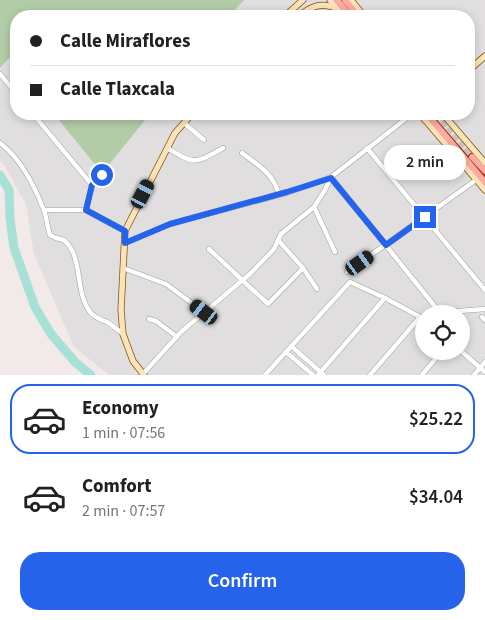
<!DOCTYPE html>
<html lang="en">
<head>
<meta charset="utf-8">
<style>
	:root { --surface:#fff; --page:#f6f6f6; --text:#202124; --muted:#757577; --line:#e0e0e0; --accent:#2563eb }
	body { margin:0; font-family:"Source Sans 3",sans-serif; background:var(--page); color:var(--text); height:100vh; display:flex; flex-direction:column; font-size:19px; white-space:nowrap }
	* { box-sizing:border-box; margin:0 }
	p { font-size:16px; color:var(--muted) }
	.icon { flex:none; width:28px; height:28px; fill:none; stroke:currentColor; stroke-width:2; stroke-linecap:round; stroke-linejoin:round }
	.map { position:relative; height:375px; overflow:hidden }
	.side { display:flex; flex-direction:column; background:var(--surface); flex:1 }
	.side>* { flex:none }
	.guide { position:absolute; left:10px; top:10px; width:465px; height:110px; border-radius:20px; box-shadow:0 2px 8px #0003; display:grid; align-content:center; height:110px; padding:0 20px; background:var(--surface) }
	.fabs { position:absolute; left:415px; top:305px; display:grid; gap:10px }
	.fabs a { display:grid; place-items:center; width:55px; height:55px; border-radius:50%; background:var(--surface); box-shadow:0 2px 8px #0003; font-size:25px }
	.end { position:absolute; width:22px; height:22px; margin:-11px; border:6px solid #2563eb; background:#fff; box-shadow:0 0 0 2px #fff }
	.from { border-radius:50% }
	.bubble { position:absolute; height:35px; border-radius:18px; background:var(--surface); box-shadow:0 2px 8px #0003; font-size:16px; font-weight:600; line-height:35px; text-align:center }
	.car { position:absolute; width:15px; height:30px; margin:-15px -8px; border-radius:6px; box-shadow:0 0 4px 1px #0007; background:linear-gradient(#222 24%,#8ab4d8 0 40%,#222 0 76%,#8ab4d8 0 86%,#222 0) }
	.guide b { display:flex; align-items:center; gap:18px; height:48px; font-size:19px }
	.guide b+b { border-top:1px solid var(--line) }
	.guide i { width:12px; height:12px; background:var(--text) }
	ul { padding:9px 0 0; list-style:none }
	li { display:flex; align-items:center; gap:15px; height:70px; margin:0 10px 8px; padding:0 10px; border:2px solid transparent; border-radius:20px }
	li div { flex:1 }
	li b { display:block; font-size:19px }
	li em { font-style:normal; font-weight:600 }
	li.current { border-color:var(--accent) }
	li>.icon { width:45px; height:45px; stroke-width:1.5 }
	.cta { display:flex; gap:10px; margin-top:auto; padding:10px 20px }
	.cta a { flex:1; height:58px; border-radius:20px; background:var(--accent); color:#fff; font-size:20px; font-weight:600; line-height:58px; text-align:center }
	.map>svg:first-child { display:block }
	.residential { fill:#e0dedf; fill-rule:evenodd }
	.cemetery { fill:#b2cca8 }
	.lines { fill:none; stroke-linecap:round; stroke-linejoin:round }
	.river { stroke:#a7e1d5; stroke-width:9 }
	.primary-tunnel { stroke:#c8c2c0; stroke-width:6; stroke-dasharray:6 3; stroke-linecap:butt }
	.street-casing { stroke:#9f9f9f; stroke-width:5.5 }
	.secondary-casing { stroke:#815600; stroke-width:7 }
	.primary-casing { stroke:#9f2400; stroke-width:8 }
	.street { stroke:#fff; stroke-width:4.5 }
	.secondary { stroke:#fde3bb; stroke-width:5.5 }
	.primary { stroke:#ffaca0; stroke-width:6 }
	.route { stroke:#2563eb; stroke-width:6 }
</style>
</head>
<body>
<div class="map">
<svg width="485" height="375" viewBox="0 0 485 375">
	<rect width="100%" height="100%" fill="#f2eae8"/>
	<path class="residential" d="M0,0h485v375h-376l-35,-28 -40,-93 -8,-50 -22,-39 -4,-4zM16,16h453v98h-453zM424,314h37v37h-37z"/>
	<g class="cemetery">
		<polygon points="0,0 244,0 229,16 16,16 16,67 9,58 0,68"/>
		<polygon points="54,114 150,114 102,173"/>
	</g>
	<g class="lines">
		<polyline class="river" points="0,175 9,190 10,219 14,248 35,307 51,334 75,362 91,375"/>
		<polyline class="primary-tunnel" points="437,114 472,157"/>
		<g class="street-casing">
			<g id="street">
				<polyline points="0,74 16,93"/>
				<polyline points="33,114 92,185"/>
				<polyline points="184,123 204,140"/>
				<path d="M0,143c20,15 34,42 43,65 4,9 4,19 7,27l6,3 8,2c20,18 10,50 26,72 5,6 10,7 17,10 5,3 11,8 16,12"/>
				<path d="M167,148c29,17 27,16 56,0"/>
				<polyline points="367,148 485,290"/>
				<path d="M242,153c17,13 31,20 37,42"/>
				<polyline points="92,185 103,175"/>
				<polyline points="314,207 335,252"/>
				<polyline points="44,210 86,210 125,231"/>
				<polyline points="86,210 92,185"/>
				<polyline points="278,240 303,268 317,289"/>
				<polyline points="125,243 170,224 287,193 331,177 437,309 440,312 446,312 485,309"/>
				<polyline points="209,249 268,304 303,268"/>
				<polyline points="123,268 166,284 204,312"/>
				<polyline points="347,272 476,180"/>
				<polyline points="482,317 485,320"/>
				<polyline points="149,319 156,321 177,337"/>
				<polyline points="291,346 324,375"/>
				<polyline points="461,351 485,372"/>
				<polyline points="286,352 313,375"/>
				<polyline points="143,374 181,332 251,273 274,249 281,234 314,207 325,190 331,177 412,114"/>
				<polyline points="265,375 350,282 385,298 424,319"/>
				<polyline points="318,375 385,298"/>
				<polyline points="370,375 420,317"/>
				<polyline points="422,375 442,351"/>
				<polyline points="474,375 485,362"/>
			</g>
		</g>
		<g class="secondary-casing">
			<g id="secondary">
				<polyline points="330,0 343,16"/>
				<polyline points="351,0 364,16"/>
				<polyline points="285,16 303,0"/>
				<path d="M299,16c13,-10 22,-14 37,-8"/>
				<polyline points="469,70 485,56"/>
				<polyline points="420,114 485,190"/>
				<polyline points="443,114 485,163"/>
				<polyline points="425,120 432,114"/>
				<polyline points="144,375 133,361 123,334 121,310 125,231 175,133 192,114"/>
			</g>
		</g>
		<g class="primary-casing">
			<g id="primary">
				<polyline points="337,0 350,16"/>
				<polyline points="345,0 358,16"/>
				<polyline points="432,120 485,182"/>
				<polyline points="472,157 485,171"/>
			</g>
		</g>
		<use href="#street" class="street"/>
		<use href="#secondary" class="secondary"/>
		<use href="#primary" class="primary"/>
	</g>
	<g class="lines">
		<polyline class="route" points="102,175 92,185 86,210 125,231 125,243 170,224 287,192 331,178 386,245 425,217"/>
	</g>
</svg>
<div class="fabs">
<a><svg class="icon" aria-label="locate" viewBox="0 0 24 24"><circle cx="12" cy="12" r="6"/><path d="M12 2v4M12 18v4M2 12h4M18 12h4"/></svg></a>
</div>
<i class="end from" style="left:102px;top:175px"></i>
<i class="end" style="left:425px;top:217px"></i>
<div class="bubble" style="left:384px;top:145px;width:82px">2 min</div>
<i class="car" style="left:143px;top:194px;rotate:28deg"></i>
<i class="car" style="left:360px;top:263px;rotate:55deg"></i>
<i class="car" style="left:204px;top:312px;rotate:307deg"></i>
<div class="guide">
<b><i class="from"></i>Calle Miraflores</b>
<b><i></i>Calle Tlaxcala</b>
</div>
</div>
<section class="side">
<ul>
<li class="current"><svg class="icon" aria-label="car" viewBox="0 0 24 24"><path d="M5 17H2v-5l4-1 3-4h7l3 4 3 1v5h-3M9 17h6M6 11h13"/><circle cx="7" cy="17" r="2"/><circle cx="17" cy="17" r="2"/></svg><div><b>Economy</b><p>1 min · 07:56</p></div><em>$25.22</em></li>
<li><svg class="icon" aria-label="car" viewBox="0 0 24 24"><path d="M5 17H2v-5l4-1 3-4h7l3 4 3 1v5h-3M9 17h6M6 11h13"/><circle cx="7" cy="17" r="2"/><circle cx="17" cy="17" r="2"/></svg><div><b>Comfort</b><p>2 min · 07:57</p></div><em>$34.04</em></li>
</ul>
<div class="cta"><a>Confirm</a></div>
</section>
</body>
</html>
